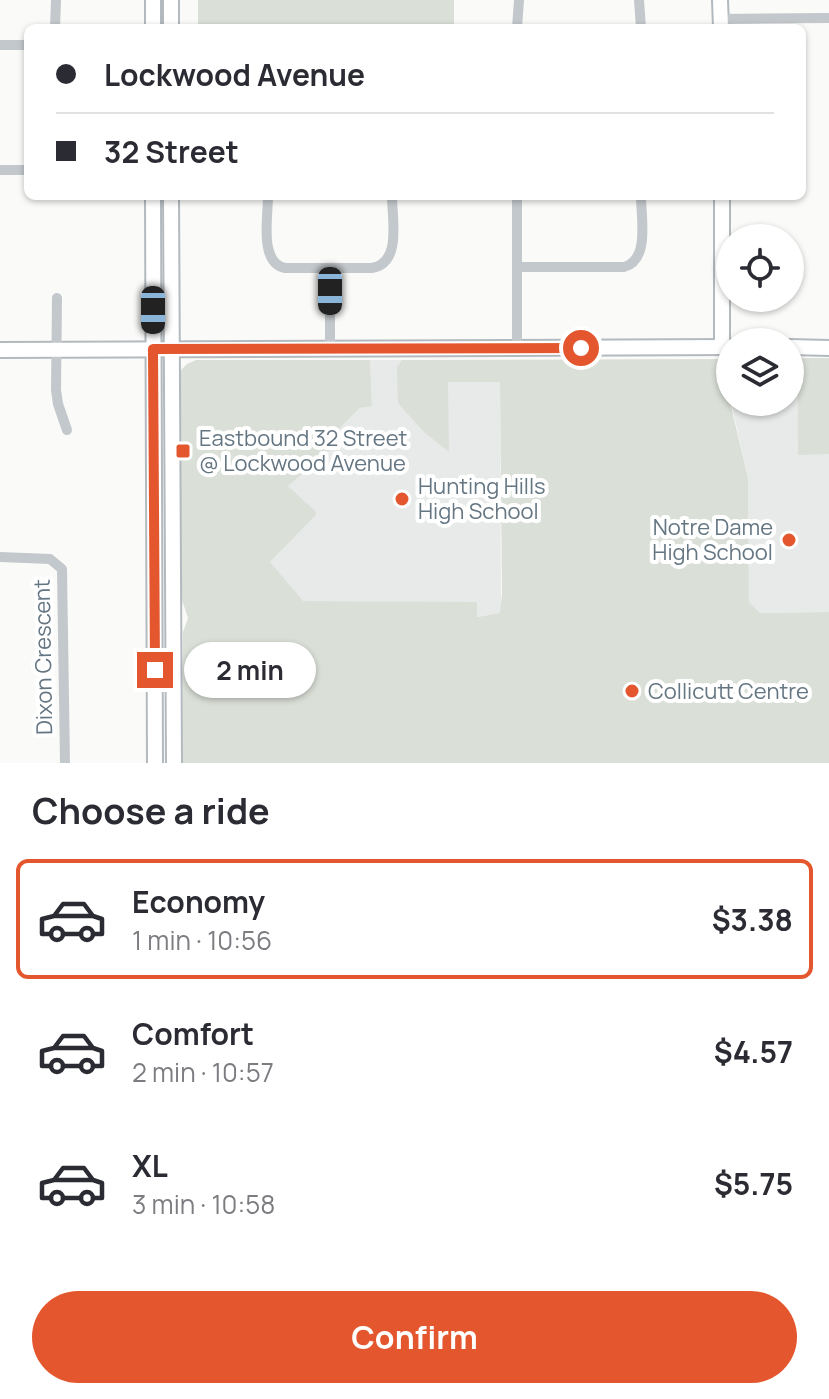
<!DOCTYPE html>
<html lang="en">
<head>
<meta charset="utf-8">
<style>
	:root { --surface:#fff; --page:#f2f2f3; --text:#2b2b33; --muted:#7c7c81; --line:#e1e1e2; --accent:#e4572e }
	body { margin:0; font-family:Manrope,sans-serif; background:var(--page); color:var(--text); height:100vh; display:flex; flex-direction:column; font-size:30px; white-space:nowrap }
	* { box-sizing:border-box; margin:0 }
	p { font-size:26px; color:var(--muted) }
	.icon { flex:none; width:44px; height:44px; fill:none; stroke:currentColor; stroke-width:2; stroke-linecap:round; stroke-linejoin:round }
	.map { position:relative; height:763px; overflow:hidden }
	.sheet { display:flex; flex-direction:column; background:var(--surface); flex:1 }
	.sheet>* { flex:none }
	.top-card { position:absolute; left:24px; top:24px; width:782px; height:176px; border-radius:12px; box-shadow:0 2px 6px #0004; display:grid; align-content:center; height:176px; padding:0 32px; background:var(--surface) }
	.fabs { position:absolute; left:716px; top:224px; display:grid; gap:16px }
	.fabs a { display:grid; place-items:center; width:88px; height:88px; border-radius:50%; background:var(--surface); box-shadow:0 2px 6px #0004; font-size:40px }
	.end { position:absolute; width:36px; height:36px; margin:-18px; border:10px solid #e4572e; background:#fff; box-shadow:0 0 0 4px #fff }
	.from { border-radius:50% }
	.bubble { position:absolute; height:56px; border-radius:28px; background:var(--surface); box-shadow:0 2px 6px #0004; font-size:26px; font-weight:700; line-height:56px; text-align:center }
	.car { position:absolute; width:24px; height:48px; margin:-24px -12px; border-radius:10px; box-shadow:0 0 6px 2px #0007; background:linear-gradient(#222 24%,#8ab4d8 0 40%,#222 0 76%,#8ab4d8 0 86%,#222 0) }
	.top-card b { display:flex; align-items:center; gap:28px; height:76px; font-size:30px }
	.top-card b+b { border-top:2px solid var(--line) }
	.top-card i { width:20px; height:20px; background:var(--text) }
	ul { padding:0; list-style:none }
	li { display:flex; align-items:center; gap:24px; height:120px; margin:0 16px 12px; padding:0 16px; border:4px solid transparent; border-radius:12px }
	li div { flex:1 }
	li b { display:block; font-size:30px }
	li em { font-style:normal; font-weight:700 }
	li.current { border-color:var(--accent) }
	li>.icon { width:72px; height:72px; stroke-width:1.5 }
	h2 { padding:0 32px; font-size:36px; line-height:96px }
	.action { display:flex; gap:16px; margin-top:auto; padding:16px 32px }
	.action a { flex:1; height:92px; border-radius:48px; background:var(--accent); color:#fff; font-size:32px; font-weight:700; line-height:92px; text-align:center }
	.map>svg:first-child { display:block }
	.built { fill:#e8e9e9 }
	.green { fill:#dadfd7 }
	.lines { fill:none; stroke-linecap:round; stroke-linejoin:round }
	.secondary-casing { stroke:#b3babf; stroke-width:18 }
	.street { stroke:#c3c8cc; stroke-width:10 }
	.secondary { stroke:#fff; stroke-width:14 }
	.route { stroke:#e4572e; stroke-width:10 }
	.poi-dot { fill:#e4572e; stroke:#fff; stroke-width:3 }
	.labels { text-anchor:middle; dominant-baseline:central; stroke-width:8; stroke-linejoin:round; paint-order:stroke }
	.poi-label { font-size:22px; fill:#657683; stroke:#fff; text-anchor:start }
	.street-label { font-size:22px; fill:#657683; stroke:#fff }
</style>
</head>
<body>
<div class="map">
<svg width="829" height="763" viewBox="0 0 829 763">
	<rect width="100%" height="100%" fill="#fafaf8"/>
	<g class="built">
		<polygon points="790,358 797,358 798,454 829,454 829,612 760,613 749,603 748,478 731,402 790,402"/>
		<polygon points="370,360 500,360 501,613 476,617 477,603 302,601 270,562 316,515 288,486 341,443 337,431 360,408 372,405"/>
	</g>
	<g class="green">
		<polygon points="198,0 454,0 454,25 198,28"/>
		<polygon points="797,358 829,358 829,454 798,455"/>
		<polygon points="730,359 730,402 748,478 749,602 760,613 829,612 829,763 182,763 183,632 188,618 179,591 181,370 187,364 196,360 370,360 372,406 360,408 337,431 341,442 288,486 316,512 316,515 270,562 303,601 477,602 477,617 500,613 502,593 500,382 448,382 449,452 424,432 398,403 397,367 402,360"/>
	</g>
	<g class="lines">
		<g class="secondary-casing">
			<g id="secondary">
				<polyline points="153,0 153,28"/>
				<polyline points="171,0 171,28"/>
				<polyline points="720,0 721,28"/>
				<polyline points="153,196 155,763"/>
				<polyline points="171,196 174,763"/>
				<polyline points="722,196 722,347"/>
				<polyline points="790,347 829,348"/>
				<polyline points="0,350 730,347"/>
			</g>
		</g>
		<g class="street">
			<polyline points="639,0 641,28"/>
			<polyline points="721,19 829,18"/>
			<polyline points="55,28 56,0"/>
			<polyline points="517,28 519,0"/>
			<polyline points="0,45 28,45"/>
			<polyline points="0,170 28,170"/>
			<path d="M268,196c0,21 -9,67 17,72h87c30,-5 20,-49 20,-72"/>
			<polyline points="517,196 517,348"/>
			<path d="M517,267h107c26,-7 17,-49 17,-71"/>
			<polyline points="330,268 330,349"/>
			<polyline points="57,298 56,390 58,404 67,430"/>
			<polyline points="0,557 50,559 62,569 65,763"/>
		</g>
		<use href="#secondary" class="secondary"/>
	</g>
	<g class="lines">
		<polyline class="route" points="155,670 153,349 581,348"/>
	</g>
	<g class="poi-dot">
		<rect x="175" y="443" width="16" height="16" rx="4"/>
		<circle cx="402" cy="499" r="8"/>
		<circle cx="789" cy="540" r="8"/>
		<circle cx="632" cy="691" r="8"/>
	</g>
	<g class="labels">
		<g class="poi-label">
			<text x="199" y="438">Eastbound 32 Street<tspan x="199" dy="25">@ Lockwood Avenue</tspan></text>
			<text x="418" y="486">Hunting Hills<tspan x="418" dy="25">High School</tspan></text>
			<text x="773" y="527" text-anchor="end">Notre Dame<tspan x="773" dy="25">High School</tspan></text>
			<text x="648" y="691">Collicutt Centre</text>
		</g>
		<g class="street-label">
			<text transform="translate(43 657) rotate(-91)">Dixon Crescent</text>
		</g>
	</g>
</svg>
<div class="fabs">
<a><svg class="icon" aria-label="locate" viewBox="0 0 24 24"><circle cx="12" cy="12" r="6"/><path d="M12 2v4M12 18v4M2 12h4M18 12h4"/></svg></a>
<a><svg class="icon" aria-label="layers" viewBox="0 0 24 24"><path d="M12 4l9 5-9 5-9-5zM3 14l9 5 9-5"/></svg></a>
</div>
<i class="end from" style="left:581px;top:348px"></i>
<i class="end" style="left:155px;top:670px"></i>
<div class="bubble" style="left:184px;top:642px;width:132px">2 min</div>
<i class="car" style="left:330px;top:291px;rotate:180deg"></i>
<i class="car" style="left:153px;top:310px;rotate:180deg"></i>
<div class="top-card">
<b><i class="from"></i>Lockwood Avenue</b>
<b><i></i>32 Street</b>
</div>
</div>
<section class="sheet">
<h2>Choose a ride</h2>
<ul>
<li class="current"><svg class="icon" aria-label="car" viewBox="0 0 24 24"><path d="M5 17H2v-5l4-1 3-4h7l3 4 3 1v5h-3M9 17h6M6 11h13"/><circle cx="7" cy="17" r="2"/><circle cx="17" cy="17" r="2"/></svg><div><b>Economy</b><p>1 min · 10:56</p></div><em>$3.38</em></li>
<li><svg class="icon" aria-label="car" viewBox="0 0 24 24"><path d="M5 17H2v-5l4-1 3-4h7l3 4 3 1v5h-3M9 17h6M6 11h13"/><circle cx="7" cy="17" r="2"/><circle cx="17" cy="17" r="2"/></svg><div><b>Comfort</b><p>2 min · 10:57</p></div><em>$4.57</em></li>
<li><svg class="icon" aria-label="car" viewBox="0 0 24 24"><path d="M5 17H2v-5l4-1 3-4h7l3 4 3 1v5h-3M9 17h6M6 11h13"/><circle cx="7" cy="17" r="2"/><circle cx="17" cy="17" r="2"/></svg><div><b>XL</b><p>3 min · 10:58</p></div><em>$5.75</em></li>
</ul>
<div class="action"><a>Confirm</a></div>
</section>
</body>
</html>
